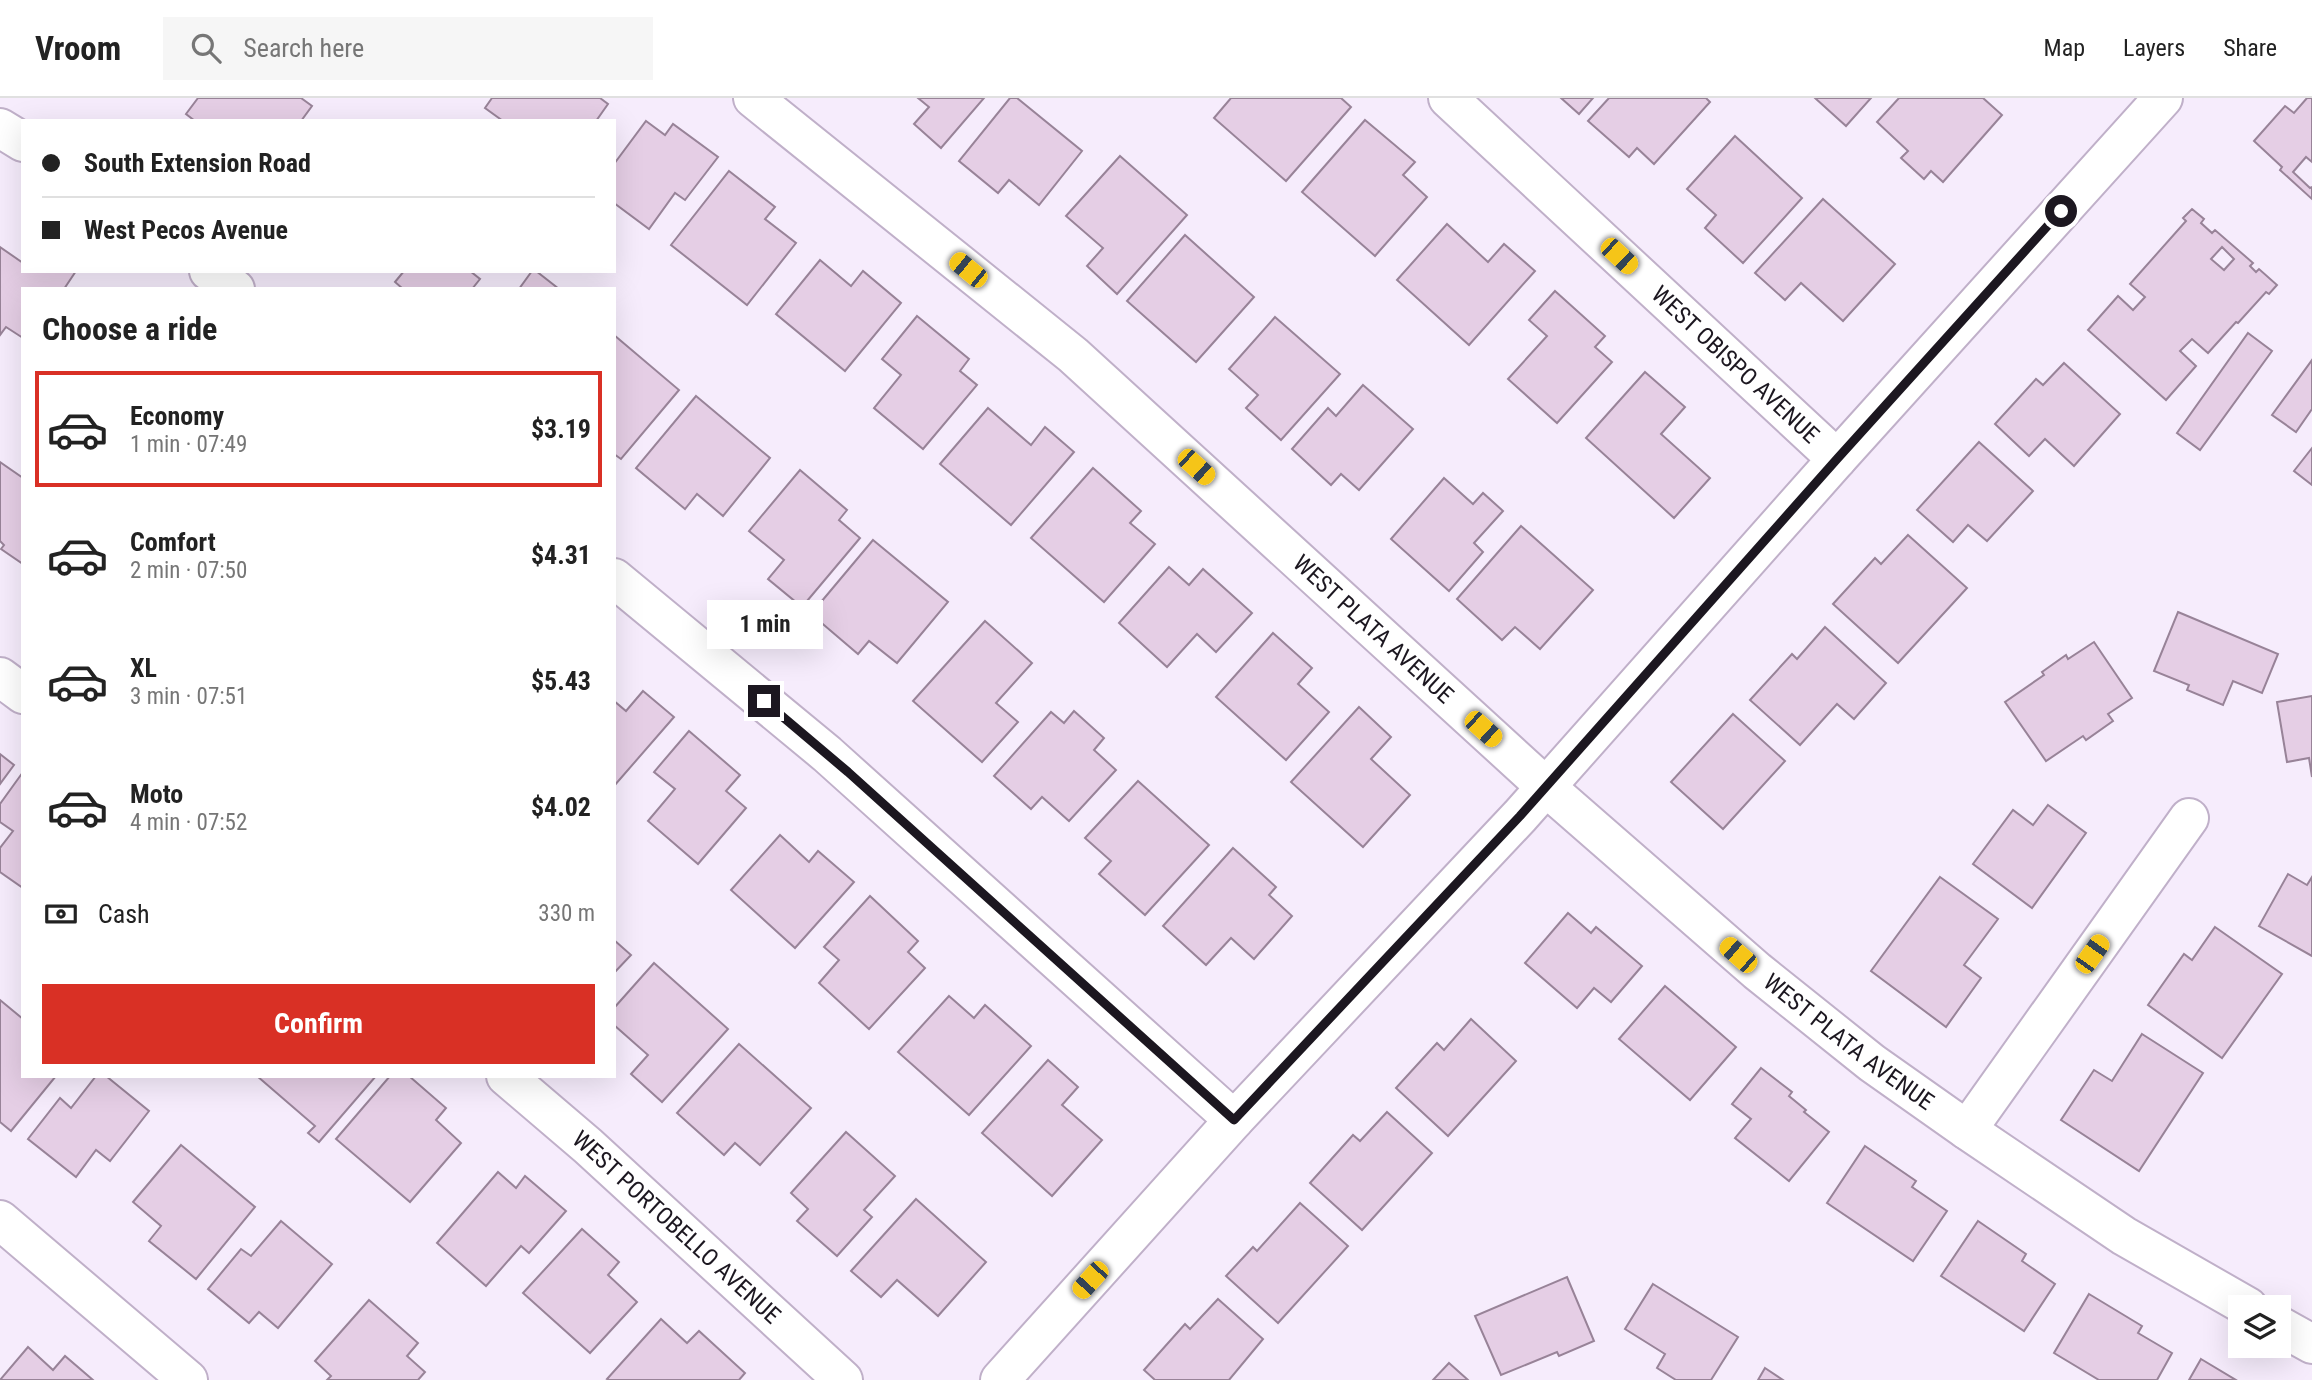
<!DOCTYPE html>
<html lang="en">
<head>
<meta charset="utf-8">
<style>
	:root { --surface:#fff; --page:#f6f6f6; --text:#222; --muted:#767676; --line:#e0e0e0; --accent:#d93025 }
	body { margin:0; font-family:"Roboto Condensed",sans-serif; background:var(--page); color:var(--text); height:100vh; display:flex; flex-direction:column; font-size:26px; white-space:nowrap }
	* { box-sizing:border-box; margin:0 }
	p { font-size:23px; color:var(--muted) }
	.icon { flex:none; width:38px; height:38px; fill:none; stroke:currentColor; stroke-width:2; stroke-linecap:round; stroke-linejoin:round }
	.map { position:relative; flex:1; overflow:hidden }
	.drawer { position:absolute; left:21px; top:189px; width:595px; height:791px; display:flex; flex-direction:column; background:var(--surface); border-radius:0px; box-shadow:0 7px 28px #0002 }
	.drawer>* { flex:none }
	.banner { position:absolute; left:21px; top:21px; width:595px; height:154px; border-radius:0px; box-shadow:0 7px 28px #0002; display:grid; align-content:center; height:154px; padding:0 21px; background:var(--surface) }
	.tools { position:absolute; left:2228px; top:1197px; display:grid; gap:14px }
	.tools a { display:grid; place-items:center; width:63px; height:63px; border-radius:0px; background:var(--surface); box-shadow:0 7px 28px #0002; font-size:35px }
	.end { position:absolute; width:32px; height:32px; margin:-16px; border:9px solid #1c1720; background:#fff; box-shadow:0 0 0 4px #fff }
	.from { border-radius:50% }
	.bubble { position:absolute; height:49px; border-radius:0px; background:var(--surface); box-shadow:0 7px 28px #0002; font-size:23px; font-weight:700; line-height:49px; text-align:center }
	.car { position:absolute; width:21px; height:42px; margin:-21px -10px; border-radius:9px; box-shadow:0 0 5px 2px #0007; background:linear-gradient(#f5c518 24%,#345 0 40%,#f5c518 0 76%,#345 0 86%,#f5c518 0) }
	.banner b { display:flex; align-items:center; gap:24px; height:66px; font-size:26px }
	.banner b+b { border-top:2px solid var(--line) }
	.banner i { width:18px; height:18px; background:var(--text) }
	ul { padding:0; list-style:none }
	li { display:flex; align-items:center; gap:21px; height:116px; margin:0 14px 10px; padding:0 7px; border:4px solid transparent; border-radius:0px }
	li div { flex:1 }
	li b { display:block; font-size:26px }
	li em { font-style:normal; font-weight:700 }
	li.current { border-color:var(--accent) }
	li>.icon { width:63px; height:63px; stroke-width:1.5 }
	h2 { padding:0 21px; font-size:32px; line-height:84px }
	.pay { display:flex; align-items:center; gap:18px; height:77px; padding:0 21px; font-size:26px }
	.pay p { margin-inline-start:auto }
	.action { display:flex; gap:14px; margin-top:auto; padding:14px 21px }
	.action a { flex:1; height:80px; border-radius:0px; background:var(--accent); color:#fff; font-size:28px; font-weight:700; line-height:80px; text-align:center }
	header { display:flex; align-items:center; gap:42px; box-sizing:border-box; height:98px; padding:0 35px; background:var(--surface); border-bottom:2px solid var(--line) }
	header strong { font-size:33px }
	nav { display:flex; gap:38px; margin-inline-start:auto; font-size:24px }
	.search { width:490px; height:63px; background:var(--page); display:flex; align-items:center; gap:18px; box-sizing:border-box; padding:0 24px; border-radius:0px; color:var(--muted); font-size:26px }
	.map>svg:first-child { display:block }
	.building { fill:#e5cee5; stroke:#988398; stroke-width:2; fill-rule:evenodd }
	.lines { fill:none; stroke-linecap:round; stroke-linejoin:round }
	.minor-casing { stroke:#c0b0c9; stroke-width:42 }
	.tertiary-casing { stroke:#c0b0c9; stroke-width:42 }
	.minor { stroke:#fff; stroke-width:38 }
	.tertiary { stroke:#fff; stroke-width:38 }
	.route { stroke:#1c1720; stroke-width:9 }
	.labels { text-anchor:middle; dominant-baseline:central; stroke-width:5; stroke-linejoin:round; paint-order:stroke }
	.street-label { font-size:24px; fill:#1c1720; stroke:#f6ecfc }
</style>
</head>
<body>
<header>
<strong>Vroom</strong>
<div class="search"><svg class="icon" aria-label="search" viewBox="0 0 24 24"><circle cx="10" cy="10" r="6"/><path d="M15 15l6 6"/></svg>Search here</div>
<nav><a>Map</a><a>Layers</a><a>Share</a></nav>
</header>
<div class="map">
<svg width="2312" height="1282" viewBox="0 0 2312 1282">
	<rect width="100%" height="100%" fill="#f6ecfc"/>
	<g class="building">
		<polygon points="198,0 301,0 312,8 301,23 195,23 186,16"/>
		<polygon points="492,0 600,0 608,6 596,23 503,23 485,10"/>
		<polygon points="918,0 984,0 941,50 914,26 929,9"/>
		<polygon points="1010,0 1017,0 1082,53 1039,107 1009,82 998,95 959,63"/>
		<polygon points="1231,0 1341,0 1351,9 1286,83 1214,20"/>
		<polygon points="1561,0 1593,0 1579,16"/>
		<polygon points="1609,0 1706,0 1710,4 1654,66 1637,50 1629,59 1588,23"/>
		<polygon points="1815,0 1871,0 1846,28"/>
		<polygon points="1899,0 1983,0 2002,17 1943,84 1931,73 1924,81 1901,60 1908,53 1877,24"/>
		<polygon points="2307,0 2312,0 2312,64 2306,59 2293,74 2310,90 2312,89 2312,101 2280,72 2282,69 2254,43 2285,8 2294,15"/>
		<polygon points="1365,22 1415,64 1403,77 1427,99 1375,158 1302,94"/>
		<polygon points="646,23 665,37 673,26 718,59 685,102 675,95 649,131 614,105 614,66"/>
		<polygon points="1735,38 1802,100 1743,165 1705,130 1716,117 1687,91"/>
		<polygon points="1120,58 1187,117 1117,196 1087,168 1103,150 1066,118"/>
		<polygon points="729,73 775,109 765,121 796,145 747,207 671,147"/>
		<polygon points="1823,101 1895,166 1843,223 1801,185 1785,202 1755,175"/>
		<path d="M2192,111l12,10 -3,4 11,10 3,-3 38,33 -3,3 6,6 3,-3 18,16 -8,9 -3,-2 -28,31 -2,-1 -28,31 -16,-14 -12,12 16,15 -30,34 -78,-70 30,-34 15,14 12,-13 -15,-13 56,-63 -3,-3zM2222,149l12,12 -10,11 -13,-11z"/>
		<polygon points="1447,126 1488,164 1504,146 1535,173 1469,247 1397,182"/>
		<polygon points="1185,137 1254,199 1196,264 1127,203"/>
		<polygon points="0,149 23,165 23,173 76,173 64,191 23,191 23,240 6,229 0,237"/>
		<polygon points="820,162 851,188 863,173 901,205 845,273 776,216"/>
		<polygon points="404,173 470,173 480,181 472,191 403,191 395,184"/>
		<polygon points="532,173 536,173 559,191 519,191"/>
		<polygon points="1555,193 1605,238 1595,249 1612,264 1557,325 1508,281 1547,238 1529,222"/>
		<polygon points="917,218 969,261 960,273 977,287 923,351 874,310 901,277 882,261"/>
		<polygon points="1275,219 1340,276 1281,342 1246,310 1258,297 1229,271"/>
		<polygon points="2248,235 2272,253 2200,352 2177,335"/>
		<polygon points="614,237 679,292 621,361 614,356"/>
		<polygon points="2312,262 2312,311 2296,334 2272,317"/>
		<polygon points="2064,265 2120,316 2074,368 2045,341 2029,358 1995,326 2036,281 2043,287"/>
		<polygon points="1645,274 1685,309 1661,336 1710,380 1674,420 1586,340"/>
		<polygon points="1363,287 1413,331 1359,392 1341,376 1331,387 1292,351 1328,310 1336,318"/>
		<polygon points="696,298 770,360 723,418 697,396 685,411 636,370"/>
		<polygon points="988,310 1031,347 1045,329 1074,354 1011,427 940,366"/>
		<polygon points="1979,344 2033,393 1987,443 1968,427 1953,444 1917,412"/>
		<polygon points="2312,350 2312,387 2294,373"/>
		<polygon points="0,364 23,380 23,466 1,451 4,447 0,443"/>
		<polygon points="1093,370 1141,413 1130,425 1155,446 1104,504 1031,440"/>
		<polygon points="800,372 847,412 839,422 860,440 802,509 768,481 784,462 749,433"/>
		<polygon points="1444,380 1473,406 1483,395 1503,413 1474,445 1483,454 1449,493 1391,441"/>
		<polygon points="1521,428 1593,492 1540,551 1515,529 1502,542 1457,501"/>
		<polygon points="1908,437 1967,490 1898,565 1833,506 1875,460 1881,466"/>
		<polygon points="873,442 948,504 897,565 869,543 858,556 811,516"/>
		<polygon points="1169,469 1189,487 1203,471 1252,515 1216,554 1197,536 1167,569 1119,525"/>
		<polygon points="2178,514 2278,556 2262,595 2233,583 2223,607 2187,592 2189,587 2154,573"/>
		<polygon points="985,523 1032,565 996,605 1018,624 982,664 913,603"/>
		<polygon points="1825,529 1886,585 1854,621 1837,606 1800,647 1750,602 1792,556 1797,561"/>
		<polygon points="1273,535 1312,570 1298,586 1329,614 1286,662 1216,599"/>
		<polygon points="2094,544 2132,600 2108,616 2113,623 2086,642 2083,638 2046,663 2005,604 2044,577 2042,574 2066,557 2068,561"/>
		<polygon points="643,593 674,619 614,688 614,603 626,613"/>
		<polygon points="2312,598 2312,679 2309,660 2287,664 2277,604"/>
		<polygon points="1359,609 1391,639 1371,661 1410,697 1363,749 1291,684"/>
		<polygon points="1074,613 1104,640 1094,652 1116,672 1069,723 1042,699 1031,711 994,678 1051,614 1064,625"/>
		<polygon points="1733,616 1785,663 1723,731 1671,684"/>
		<polygon points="689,633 740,677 726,693 746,710 698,766 648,723 675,691 654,674"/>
		<polygon points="0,656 14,667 0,686"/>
		<polygon points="23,674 23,790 0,774 0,750 13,733 0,724 0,706"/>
		<polygon points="1138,683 1209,747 1145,817 1099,776 1111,763 1085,740"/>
		<polygon points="2048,707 2086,735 2032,810 1973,766 2013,712 2033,727"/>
		<polygon points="780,737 809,764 818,753 854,784 795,850 731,792"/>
		<polygon points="1233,750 1276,789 1269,797 1292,818 1254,861 1231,840 1206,867 1163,828"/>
		<polygon points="2288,776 2307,787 2312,779 2312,858 2259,828"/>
		<polygon points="1940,779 1998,821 1964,867 1981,880 1946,929 1871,873"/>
		<polygon points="870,798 918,843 908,854 925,870 869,931 819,885 839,862 824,849"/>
		<polygon points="1568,815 1591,835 1596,829 1642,868 1611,904 1594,890 1577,910 1525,865"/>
		<polygon points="2215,829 2282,876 2222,960 2148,907 2184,856 2192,862"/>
		<polygon points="614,842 631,857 614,875"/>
		<polygon points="654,865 728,931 662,1004 631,976 648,957 614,927 614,910"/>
		<polygon points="1665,888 1736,949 1690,1002 1619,941"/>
		<polygon points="949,898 974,920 985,907 1031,948 969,1017 898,954"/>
		<polygon points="0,902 23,921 23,978 56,978 11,1033 0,1024"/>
		<polygon points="1471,921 1516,963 1448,1038 1396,990 1437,945 1444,952"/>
		<polygon points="2142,936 2203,975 2139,1073 2061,1022 2094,972 2112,983"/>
		<polygon points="739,946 811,1010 760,1067 735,1045 724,1057 677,1015"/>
		<polygon points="1048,962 1078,989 1062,1007 1102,1042 1052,1098 982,1035"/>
		<polygon points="1761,970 1792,994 1789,998 1806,1012 1804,1014 1829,1034 1789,1083 1735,1040 1751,1021 1732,1006"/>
		<polygon points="96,978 106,978 149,1013 110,1063 96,1052 76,1079 28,1041 60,1000 71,1010"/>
		<polygon points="257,978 376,978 319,1044 308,1035 315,1028"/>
		<polygon points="390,978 409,978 446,1010 436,1022 461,1045 410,1104 336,1041"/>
		<polygon points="1387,1014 1432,1055 1362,1132 1310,1085 1353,1037 1360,1043"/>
		<polygon points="846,1034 895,1078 864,1112 872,1119 837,1158 797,1123 808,1111 791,1095"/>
		<polygon points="181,1047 255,1109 196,1181 149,1143 161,1128 133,1104"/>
		<polygon points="1865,1048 1916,1083 1912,1089 1947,1113 1913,1163 1827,1105"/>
		<polygon points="498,1074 516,1090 525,1078 566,1113 529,1155 521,1148 486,1188 437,1145"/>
		<polygon points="916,1101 986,1164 938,1218 897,1182 881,1199 851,1173"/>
		<polygon points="1300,1105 1348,1148 1278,1225 1226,1178 1253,1149 1257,1153"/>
		<polygon points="281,1123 332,1166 278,1230 259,1214 249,1225 208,1191 241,1151 251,1158"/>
		<polygon points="1978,1123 2026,1156 2022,1163 2055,1186 2024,1233 1941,1178"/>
		<polygon points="582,1131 619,1164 608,1177 637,1204 590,1255 523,1195"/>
		<polygon points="1567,1179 1594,1243 1559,1258 1557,1254 1501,1277 1475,1218"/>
		<polygon points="1653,1186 1738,1239 1711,1282 1676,1282 1657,1270 1665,1256 1625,1231"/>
		<polygon points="2089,1196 2142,1228 2138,1235 2172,1255 2157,1282 2099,1282 2054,1255"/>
		<polygon points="1218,1201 1263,1241 1229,1282 1155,1282 1144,1272 1185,1226 1190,1231"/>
		<polygon points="369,1202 418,1245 407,1258 425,1274 418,1282 327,1282 331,1278 315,1263"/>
		<polygon points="661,1221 687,1245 699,1233 745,1275 739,1282 609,1282 607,1281"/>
		<polygon points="28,1249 53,1272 65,1258 93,1282 0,1282"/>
		<polygon points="2201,1261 2236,1282 2189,1282"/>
		<polygon points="1449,1265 1468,1282 1433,1282"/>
		<polygon points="1765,1270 1783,1282 1758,1282"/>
	</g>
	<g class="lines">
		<g class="minor-casing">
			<g id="minor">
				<path id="s1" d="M753,0l320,257 473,432 211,184 115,92 95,67 157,106 124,71"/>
				<path id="s2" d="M1448,0l389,361"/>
				<polyline points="0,30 23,44"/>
				<polyline points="209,173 235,191"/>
				<polyline points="614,480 827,656 1234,1022"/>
				<polyline points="0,579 23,596"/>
				<path id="s3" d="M506,978l82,70 255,234"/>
				<polyline points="1967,1032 2189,720"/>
				<polyline points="0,1122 188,1282"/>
				<polyline points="2278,1227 2312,1246"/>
			</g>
		</g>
		<g class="tertiary-casing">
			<polyline id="tertiary" points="1000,1282 1234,1022 1520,718 1837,361 2163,0"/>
		</g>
		<use href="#minor" class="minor"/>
		<use href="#tertiary" class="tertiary"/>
	</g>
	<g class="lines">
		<polyline class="route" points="764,603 848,674 1234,1022 1520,718 1837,361 2061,113"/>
	</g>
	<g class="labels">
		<g class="street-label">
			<text stroke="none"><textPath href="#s2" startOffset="392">WEST OBISPO AVENUE</textPath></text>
			<text stroke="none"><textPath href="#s1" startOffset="817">WEST PLATA AVENUE</textPath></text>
			<text stroke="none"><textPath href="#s1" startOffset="1447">WEST PLATA AVENUE</textPath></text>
			<text stroke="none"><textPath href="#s3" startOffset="228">WEST PORTOBELLO AVENUE</textPath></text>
		</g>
	</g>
</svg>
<div class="tools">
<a><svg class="icon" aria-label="layers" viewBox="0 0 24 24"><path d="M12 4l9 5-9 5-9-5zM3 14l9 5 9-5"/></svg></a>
</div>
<i class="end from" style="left:2061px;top:113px"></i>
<i class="end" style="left:764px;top:603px"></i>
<div class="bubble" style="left:707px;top:502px;width:116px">1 min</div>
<i class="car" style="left:1619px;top:158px;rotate:133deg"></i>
<i class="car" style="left:968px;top:172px;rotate:309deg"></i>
<i class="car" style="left:1196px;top:369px;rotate:132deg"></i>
<i class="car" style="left:1483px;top:631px;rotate:132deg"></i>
<i class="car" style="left:2092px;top:856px;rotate:35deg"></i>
<i class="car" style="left:1738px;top:857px;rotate:311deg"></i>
<i class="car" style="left:1090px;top:1182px;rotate:222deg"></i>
<div class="banner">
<b><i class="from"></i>South Extension Road</b>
<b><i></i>West Pecos Avenue</b>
</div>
<section class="drawer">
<h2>Choose a ride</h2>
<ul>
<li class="current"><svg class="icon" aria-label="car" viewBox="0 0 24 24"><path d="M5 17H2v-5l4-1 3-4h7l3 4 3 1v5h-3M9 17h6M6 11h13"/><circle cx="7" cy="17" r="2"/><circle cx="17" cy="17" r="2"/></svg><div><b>Economy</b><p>1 min · 07:49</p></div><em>$3.19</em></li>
<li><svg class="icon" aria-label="car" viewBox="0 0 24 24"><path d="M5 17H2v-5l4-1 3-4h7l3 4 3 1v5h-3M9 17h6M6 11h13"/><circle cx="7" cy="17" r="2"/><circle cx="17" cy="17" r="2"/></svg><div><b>Comfort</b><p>2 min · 07:50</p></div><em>$4.31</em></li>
<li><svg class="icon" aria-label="car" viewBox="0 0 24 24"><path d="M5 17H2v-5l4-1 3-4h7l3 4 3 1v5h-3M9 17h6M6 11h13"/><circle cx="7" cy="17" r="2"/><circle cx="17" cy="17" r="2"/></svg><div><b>XL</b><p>3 min · 07:51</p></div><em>$5.43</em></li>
<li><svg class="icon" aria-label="car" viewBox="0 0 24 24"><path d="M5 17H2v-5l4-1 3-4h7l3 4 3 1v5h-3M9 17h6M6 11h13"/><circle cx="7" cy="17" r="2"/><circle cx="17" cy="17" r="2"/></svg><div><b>Moto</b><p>4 min · 07:52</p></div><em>$4.02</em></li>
</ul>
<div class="pay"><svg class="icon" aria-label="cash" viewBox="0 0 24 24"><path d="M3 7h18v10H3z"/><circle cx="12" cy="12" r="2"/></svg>Cash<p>330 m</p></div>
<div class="action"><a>Confirm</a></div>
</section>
</div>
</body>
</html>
